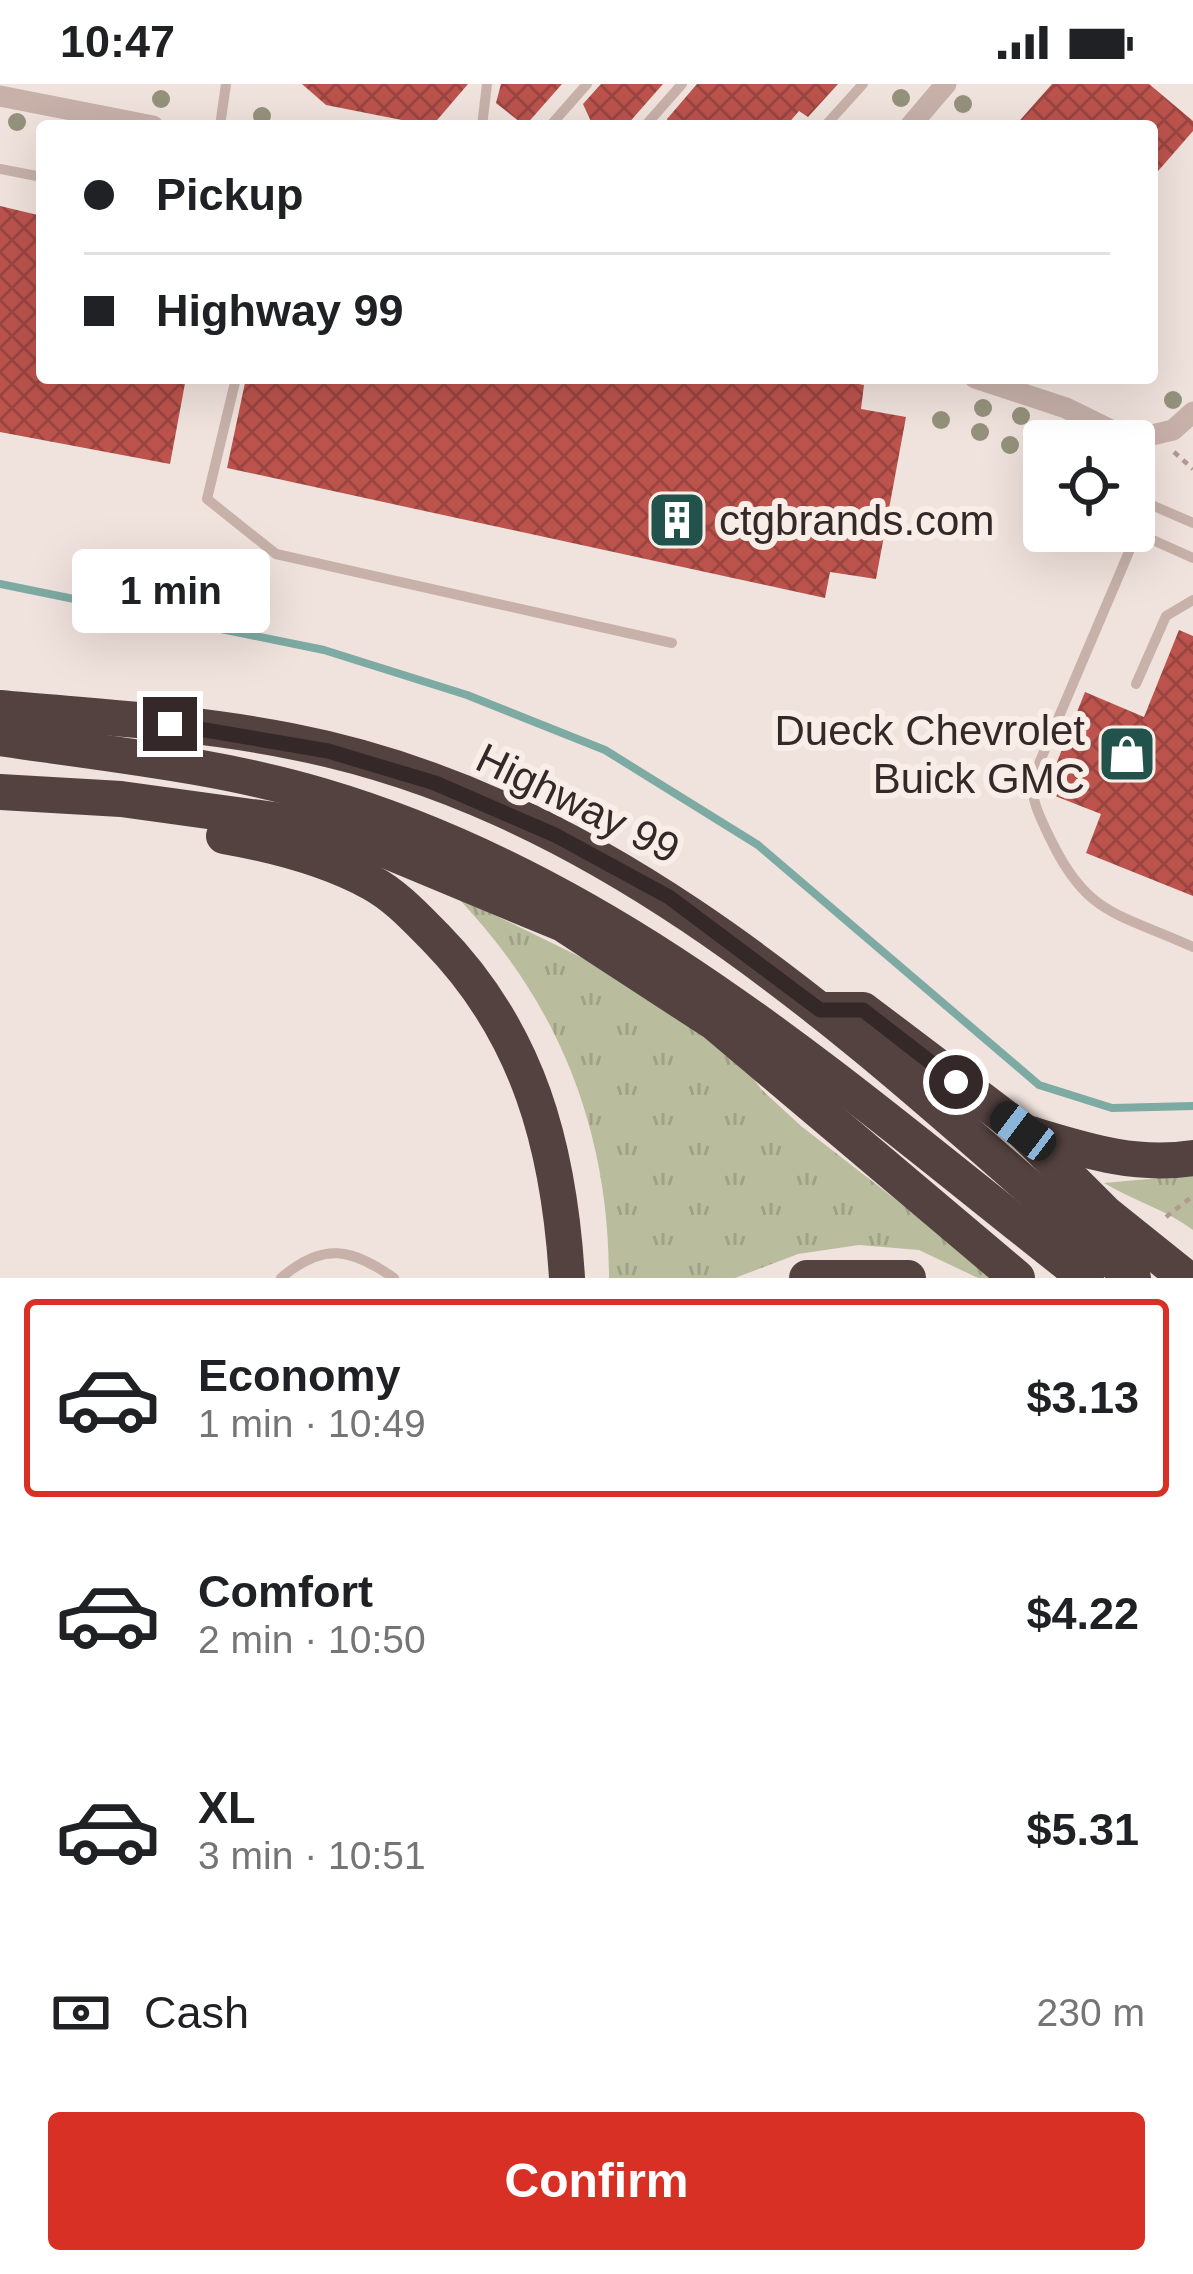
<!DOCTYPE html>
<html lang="en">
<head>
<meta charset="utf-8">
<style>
	:root { --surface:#fff; --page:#f2f2f2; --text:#202124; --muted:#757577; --line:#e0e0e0; --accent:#d93025 }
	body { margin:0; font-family:Helvetica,sans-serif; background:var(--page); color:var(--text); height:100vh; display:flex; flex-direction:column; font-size:45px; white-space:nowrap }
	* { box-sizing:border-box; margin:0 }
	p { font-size:39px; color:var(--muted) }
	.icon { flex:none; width:66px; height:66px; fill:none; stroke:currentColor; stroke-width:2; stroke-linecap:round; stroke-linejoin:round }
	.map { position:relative; height:1194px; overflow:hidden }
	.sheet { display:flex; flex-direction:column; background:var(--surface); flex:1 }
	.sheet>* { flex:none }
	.banner { position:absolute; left:36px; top:36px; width:1122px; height:264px; border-radius:12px; box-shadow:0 12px 48px #0002; display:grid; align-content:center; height:264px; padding:0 48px; background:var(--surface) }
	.buttons { position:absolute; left:1023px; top:336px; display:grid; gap:24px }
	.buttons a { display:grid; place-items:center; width:132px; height:132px; border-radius:12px; background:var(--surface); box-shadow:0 12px 48px #0002; font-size:60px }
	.end { position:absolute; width:54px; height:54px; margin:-27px; border:15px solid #342928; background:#fff; box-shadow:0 0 0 6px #fff }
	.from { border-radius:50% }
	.bubble { position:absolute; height:84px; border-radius:12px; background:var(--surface); box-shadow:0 12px 48px #0002; font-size:39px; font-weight:600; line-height:84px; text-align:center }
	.car { position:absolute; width:36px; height:72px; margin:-36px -18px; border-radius:15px; box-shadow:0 0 9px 3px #0007; background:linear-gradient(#222 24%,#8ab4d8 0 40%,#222 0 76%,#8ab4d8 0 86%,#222 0) }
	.banner b { display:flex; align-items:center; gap:42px; height:114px; font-size:45px }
	.banner b+b { border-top:3px solid var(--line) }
	.banner i { width:30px; height:30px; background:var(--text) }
	ul { padding:21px 0 0; list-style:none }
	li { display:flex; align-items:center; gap:36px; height:198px; margin:0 24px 18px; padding:0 24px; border:6px solid transparent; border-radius:12px }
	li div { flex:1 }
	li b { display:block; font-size:45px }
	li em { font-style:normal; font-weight:600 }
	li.active { border-color:var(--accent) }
	li>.icon { width:108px; height:108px; stroke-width:1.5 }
	.pay { display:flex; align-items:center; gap:30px; height:132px; padding:0 48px; font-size:45px }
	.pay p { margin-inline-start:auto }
	.cta { display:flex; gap:24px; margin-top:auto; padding:24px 48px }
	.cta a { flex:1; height:138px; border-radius:12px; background:var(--accent); color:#fff; font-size:48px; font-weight:600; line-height:138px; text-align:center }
	.status { display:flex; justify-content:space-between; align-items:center; height:84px; padding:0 60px; background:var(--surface); direction:ltr }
	.status svg { height:33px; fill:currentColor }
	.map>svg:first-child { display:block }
	.grass { fill:url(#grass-tufts) }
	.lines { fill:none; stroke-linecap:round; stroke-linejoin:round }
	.stream { stroke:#7daaa3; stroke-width:8 }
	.building { fill:url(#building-cross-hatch) }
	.path { stroke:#b29a93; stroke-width:4.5; stroke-dasharray:6 6; stroke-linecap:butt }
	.lane { stroke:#c7b1a9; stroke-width:10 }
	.street { stroke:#c7b1a9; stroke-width:21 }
	.highway { stroke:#544240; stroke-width:36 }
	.tree { fill:#95927c }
	.route { stroke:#342928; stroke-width:15 }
	.labels { text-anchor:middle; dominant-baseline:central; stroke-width:12; stroke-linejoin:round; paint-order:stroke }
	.poi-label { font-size:42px; fill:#342928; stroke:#f8ede7; text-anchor:start }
	.street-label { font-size:42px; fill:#342928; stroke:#f8ede7 }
</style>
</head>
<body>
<div class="status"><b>10:47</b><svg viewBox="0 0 49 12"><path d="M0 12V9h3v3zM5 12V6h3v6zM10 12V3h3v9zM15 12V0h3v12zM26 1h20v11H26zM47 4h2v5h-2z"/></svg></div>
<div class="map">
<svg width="1193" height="1194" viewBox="0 0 1193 1194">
	<defs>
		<pattern id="grass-tufts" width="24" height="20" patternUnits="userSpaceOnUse" patternTransform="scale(3)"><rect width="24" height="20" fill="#b9bd9d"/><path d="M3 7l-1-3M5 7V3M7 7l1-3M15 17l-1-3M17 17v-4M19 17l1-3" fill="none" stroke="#a0a287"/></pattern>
		<pattern id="building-cross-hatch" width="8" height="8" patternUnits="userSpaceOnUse" patternTransform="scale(3)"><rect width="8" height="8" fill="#bc534d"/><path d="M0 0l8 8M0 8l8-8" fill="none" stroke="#9a4540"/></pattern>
	</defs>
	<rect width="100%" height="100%" fill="#f0e2dc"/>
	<g class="grass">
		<path d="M456,812l143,70 135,86 27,37 40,37 196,152h-19l-59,-28 -60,-5 -61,9 -63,24h-126c0,-148 -50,-275 -153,-382z"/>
		<path d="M1193,1091v55c-28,-21 -59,-29 -89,-47z"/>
	</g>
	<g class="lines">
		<polyline class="stream" points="0,500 324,566 467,611 605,666 758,761 1039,1001 1112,1024 1193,1022"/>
	</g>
	<g class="building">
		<polygon points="302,0 468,0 432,42 326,21"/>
		<polygon points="501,0 562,0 525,42 496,19"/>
		<polygon points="601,0 663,0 626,42 593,42 583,20"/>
		<polygon points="697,0 838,0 808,33 799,27 786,42 668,42 667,35"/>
		<polygon points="1052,0 1149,0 1193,37 1193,47 1152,94 1152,42 1015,42"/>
		<polygon points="0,122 42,132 42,294 186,294 170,380 0,348"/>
		<polygon points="246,294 827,294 864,301 861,325 906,333 876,495 830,488 825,514 227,384"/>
		<polygon points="1179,546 1193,552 1193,812 1086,769 1101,730 1045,708 1085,608 1144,633"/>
	</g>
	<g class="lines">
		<g class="path">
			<polyline points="1174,368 1193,385"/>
			<polyline points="1166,1133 1193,1112"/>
		</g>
		<g class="lane">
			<polyline points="220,42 226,0"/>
			<polyline points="482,42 487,0"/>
			<polyline points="550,42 587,0"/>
			<polyline points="645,42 682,0"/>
			<polyline points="825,42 863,0"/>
			<polyline points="0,85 42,93"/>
			<polyline points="236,294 207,415 276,470 672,559"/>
			<path d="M1134,365l8,28 -5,56 -105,247c0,22 7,35 16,54 38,82 68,78 145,113"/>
			<polyline points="1140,416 1193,439"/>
			<polyline points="1137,449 1193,474"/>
			<polyline points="1136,600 1166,532 1193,516"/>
			<path d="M281,1194c43,-37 71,-29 113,0"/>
		</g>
		<g class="street">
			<polyline points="0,12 153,42"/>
			<polyline points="910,42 946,0"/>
			<polyline points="975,294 1066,324 1131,356 1173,346 1193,328"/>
		</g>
		<g class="highway">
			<path d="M0,624c96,9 195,14 290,33 341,66 590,320 843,537"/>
			<path d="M0,654c107,16 218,27 322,58 299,88 524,294 764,482"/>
			<polyline points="0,708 121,715 332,744 563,840 715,939 1017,1194"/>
			<path d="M224,752c51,9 103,22 148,47 24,13 44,35 63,54 94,96 124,210 132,341"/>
			<polyline points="820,926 863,926 1023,1047 1105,1129 1186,1194"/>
			<path d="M1027,1049c57,17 106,34 166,25"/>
			<polyline points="807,1194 908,1194"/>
		</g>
	</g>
	<g class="tree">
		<circle cx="901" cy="14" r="9"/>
		<circle cx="161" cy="15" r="9"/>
		<circle cx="963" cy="20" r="9"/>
		<circle cx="262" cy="32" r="9"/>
		<circle cx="17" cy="38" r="9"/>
		<circle cx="1173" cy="316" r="9"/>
		<circle cx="983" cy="324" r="9"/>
		<circle cx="1021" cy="332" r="9"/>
		<circle cx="941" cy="336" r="9"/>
		<circle cx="980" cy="348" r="9"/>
		<circle cx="1010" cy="361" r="9"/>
	</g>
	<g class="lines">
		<polyline class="route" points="170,640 328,667 435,699 555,751 669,813 820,926 863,926 956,998"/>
	</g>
	<defs>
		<g id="building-square" transform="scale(3)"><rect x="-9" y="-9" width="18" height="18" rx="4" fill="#21524c" stroke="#f8ede7"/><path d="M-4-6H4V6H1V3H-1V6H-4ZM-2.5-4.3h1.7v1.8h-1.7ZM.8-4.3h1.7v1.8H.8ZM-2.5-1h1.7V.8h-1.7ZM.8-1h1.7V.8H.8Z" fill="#fff"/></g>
		<g id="shop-square" transform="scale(3)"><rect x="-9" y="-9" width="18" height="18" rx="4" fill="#21524c" stroke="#f8ede7"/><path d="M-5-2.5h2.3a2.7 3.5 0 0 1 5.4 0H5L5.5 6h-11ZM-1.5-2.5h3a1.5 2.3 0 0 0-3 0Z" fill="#fff"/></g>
	</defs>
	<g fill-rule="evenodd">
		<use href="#building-square" x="677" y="436"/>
		<use href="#shop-square" x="1127" y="670"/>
	</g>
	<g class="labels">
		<g class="poi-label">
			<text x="719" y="436">ctgbrands.com</text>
			<text x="1085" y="646" text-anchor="end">Dueck Chevrolet<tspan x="1085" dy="48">Buick GMC</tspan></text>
		</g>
		<g class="street-label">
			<text transform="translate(578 719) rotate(26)">Highway 99</text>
		</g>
	</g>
</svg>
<div class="buttons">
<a><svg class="icon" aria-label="locate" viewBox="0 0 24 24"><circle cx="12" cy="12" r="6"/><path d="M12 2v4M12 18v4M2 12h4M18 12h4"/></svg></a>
</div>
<i class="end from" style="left:956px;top:998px"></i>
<i class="end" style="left:170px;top:640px"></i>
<div class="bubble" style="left:72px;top:465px;width:198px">1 min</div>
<i class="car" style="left:1023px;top:1047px;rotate:307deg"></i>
<div class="banner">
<b><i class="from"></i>Pickup</b>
<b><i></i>Highway 99</b>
</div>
</div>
<section class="sheet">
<ul>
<li class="active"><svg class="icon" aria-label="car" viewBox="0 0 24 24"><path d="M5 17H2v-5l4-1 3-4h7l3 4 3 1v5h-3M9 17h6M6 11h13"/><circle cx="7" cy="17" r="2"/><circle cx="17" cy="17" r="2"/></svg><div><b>Economy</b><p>1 min · 10:49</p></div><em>$3.13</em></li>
<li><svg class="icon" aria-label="car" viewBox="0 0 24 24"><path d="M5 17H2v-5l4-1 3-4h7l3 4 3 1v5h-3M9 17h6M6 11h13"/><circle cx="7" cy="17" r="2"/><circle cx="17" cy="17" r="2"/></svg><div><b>Comfort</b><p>2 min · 10:50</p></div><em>$4.22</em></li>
<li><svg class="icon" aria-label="car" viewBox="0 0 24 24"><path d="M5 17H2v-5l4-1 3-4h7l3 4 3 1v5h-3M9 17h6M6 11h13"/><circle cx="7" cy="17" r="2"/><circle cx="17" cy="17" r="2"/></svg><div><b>XL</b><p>3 min · 10:51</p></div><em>$5.31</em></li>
</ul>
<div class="pay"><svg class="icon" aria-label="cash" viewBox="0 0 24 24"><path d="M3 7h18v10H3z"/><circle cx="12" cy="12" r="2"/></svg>Cash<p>230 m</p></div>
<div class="cta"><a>Confirm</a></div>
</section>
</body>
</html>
